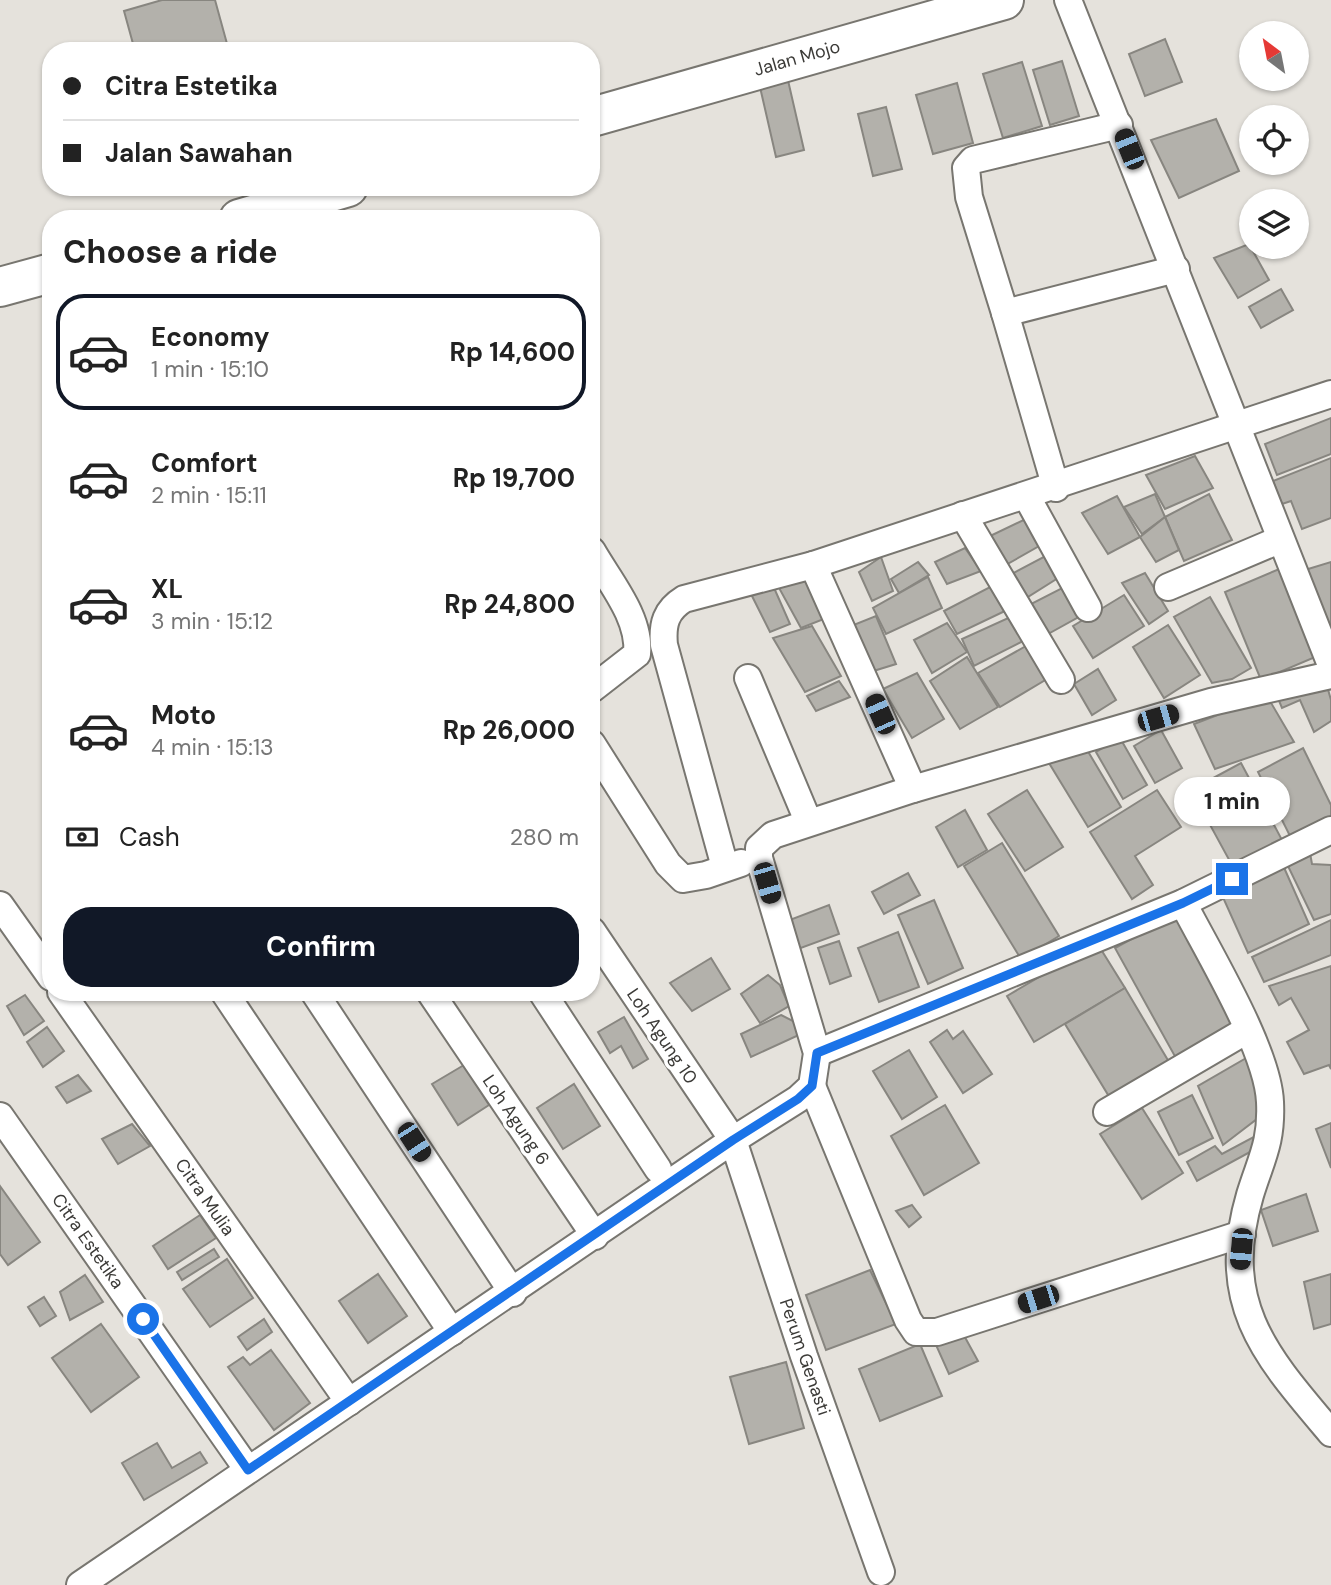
<!DOCTYPE html>
<html lang="en">
<head>
<meta charset="utf-8">
<style>
	:root { --surface:#fff; --page:#f2f2f2; --text:#222; --muted:#767676; --line:#e0e0e0; --accent:#111827 }
	body { margin:0; font-family:"DM Sans",sans-serif; background:var(--page); color:var(--text); height:100vh; display:flex; flex-direction:column; font-size:26px; white-space:nowrap }
	* { box-sizing:border-box; margin:0 }
	p { font-size:23px; color:var(--muted) }
	.icon { flex:none; width:38px; height:38px; fill:none; stroke:currentColor; stroke-width:2; stroke-linecap:round; stroke-linejoin:round }
	.map { position:relative; flex:1; overflow:hidden }
	.drawer { position:absolute; left:42px; top:210px; width:558px; height:791px; display:flex; flex-direction:column; background:var(--surface); border-radius:28px; box-shadow:0 2px 5px #0004 }
	.drawer>* { flex:none }
	.hud { position:absolute; left:42px; top:42px; width:558px; height:154px; border-radius:28px; box-shadow:0 2px 5px #0004; display:grid; align-content:center; height:154px; padding:0 21px; background:var(--surface) }
	.needle { width:46px; rotate:328deg }
	.buttons { position:absolute; left:1239px; top:21px; display:grid; gap:14px }
	.buttons a { display:grid; place-items:center; width:70px; height:70px; border-radius:50%; background:var(--surface); box-shadow:0 2px 5px #0004; font-size:35px }
	.end { position:absolute; width:32px; height:32px; margin:-16px; border:9px solid #1a73e8; background:#fff; box-shadow:0 0 0 4px #fff }
	.from { border-radius:50% }
	.bubble { position:absolute; height:49px; border-radius:24px; background:var(--surface); box-shadow:0 2px 5px #0004; font-size:23px; font-weight:700; line-height:49px; text-align:center }
	.car { position:absolute; width:21px; height:42px; margin:-21px -10px; border-radius:9px; box-shadow:0 0 5px 2px #0007; background:linear-gradient(#222 24%,#8ab4d8 0 40%,#222 0 76%,#8ab4d8 0 86%,#222 0) }
	.hud b { display:flex; align-items:center; gap:24px; height:66px; font-size:26px }
	.hud b+b { border-top:2px solid var(--line) }
	.hud i { width:18px; height:18px; background:var(--text) }
	ul { padding:0; list-style:none }
	li { display:flex; align-items:center; gap:21px; height:116px; margin:0 14px 10px; padding:0 7px; border:4px solid transparent; border-radius:28px }
	li div { flex:1 }
	li b { display:block; font-size:26px }
	li em { font-style:normal; font-weight:700 }
	li.current { border-color:var(--accent) }
	li>.icon { width:63px; height:63px; stroke-width:1.5 }
	h2 { padding:0 21px; font-size:32px; line-height:84px }
	.pay { display:flex; align-items:center; gap:18px; height:77px; padding:0 21px; font-size:26px }
	.pay p { margin-inline-start:auto }
	.action { display:flex; gap:14px; margin-top:auto; padding:14px 21px }
	.action a { flex:1; height:80px; border-radius:28px; background:var(--accent); color:#fff; font-size:28px; font-weight:700; line-height:80px; text-align:center }
	.map>svg:first-child { display:block }
	.building { fill:#b3b1ab; stroke:#888680; stroke-width:2 }
	.lines { fill:none; stroke-linecap:round; stroke-linejoin:round }
	.street-casing { stroke:#787670; stroke-width:30 }
	.secondary-casing { stroke:#787670; stroke-width:42 }
	.street { stroke:#fff; stroke-width:26 }
	.secondary { stroke:#fff; stroke-width:38 }
	.route { stroke:#1a73e8; stroke-width:9 }
	.labels { text-anchor:middle; dominant-baseline:central; stroke-width:7; stroke-linejoin:round; paint-order:stroke }
	.street-label { font-size:18px; fill:#3c3b38; stroke:#fff }
</style>
</head>
<body>
<div class="map">
<svg width="1331" height="1585" viewBox="0 0 1331 1585">
	<rect width="100%" height="100%" fill="#e5e2dc"/>
	<g class="building">
		<polygon points="162,0 215,0 229,51 135,51 124,11"/>
		<polygon points="1165,39 1182,82 1145,96 1129,54"/>
		<polygon points="1062,61 1079,116 1050,125 1033,70"/>
		<polygon points="1022,62 1042,126 1003,138 983,74"/>
		<polygon points="787,76 804,150 776,157 760,87"/>
		<polygon points="957,83 973,143 933,154 916,95"/>
		<polygon points="886,107 902,169 873,176 858,114"/>
		<polygon points="1216,119 1239,171 1179,198 1151,140"/>
		<polygon points="1249,244 1269,280 1238,298 1214,258"/>
		<polygon points="1281,289 1293,310 1261,328 1249,307"/>
		<polygon points="1331,418 1331,454 1277,475 1265,444"/>
		<polygon points="1195,456 1213,488 1165,509 1146,475"/>
		<polygon points="1331,458 1331,518 1302,529 1291,501 1282,504 1273,481"/>
		<polygon points="1155,494 1165,517 1142,534 1124,507"/>
		<polygon points="1209,494 1232,540 1184,561 1165,517"/>
		<polygon points="1117,496 1140,537 1108,554 1082,513"/>
		<polygon points="1030,517 1048,541 1004,566 986,538"/>
		<polygon points="1165,517 1179,550 1156,562 1140,537"/>
		<polygon points="965,548 981,571 947,584 935,562"/>
		<polygon points="1053,552 1066,573 1023,600 1008,576"/>
		<polygon points="881,557 893,591 872,601 859,572"/>
		<polygon points="918,562 929,575 899,593 891,579"/>
		<polygon points="1331,562 1331,626 1324,629 1305,570"/>
		<polygon points="1284,567 1320,655 1261,680 1225,592"/>
		<polygon points="814,570 834,615 801,628 778,586"/>
		<polygon points="1145,573 1168,611 1149,624 1122,583"/>
		<polygon points="928,577 942,608 886,634 873,608"/>
		<polygon points="771,581 790,624 770,632 751,594"/>
		<polygon points="1070,584 1084,614 1048,634 1027,606"/>
		<polygon points="992,586 1007,610 957,634 944,611"/>
		<polygon points="1124,595 1144,626 1093,658 1073,626"/>
		<polygon points="1210,597 1251,668 1232,679 1212,683 1174,617"/>
		<polygon points="1017,614 1029,638 974,666 962,639"/>
		<polygon points="876,616 896,664 867,673 846,628"/>
		<polygon points="947,623 967,652 932,673 914,640"/>
		<polygon points="1168,625 1200,675 1164,698 1133,647"/>
		<polygon points="812,626 841,676 805,692 773,638"/>
		<polygon points="1026,646 1047,679 1000,707 978,673"/>
		<polygon points="967,657 998,707 960,729 930,681"/>
		<polygon points="1098,669 1116,700 1092,715 1074,684"/>
		<polygon points="917,673 944,719 912,738 883,689"/>
		<polygon points="1325,679 1331,700 1331,721 1314,732 1300,700 1282,708 1277,696"/>
		<polygon points="839,681 850,697 816,711 807,696"/>
		<polygon points="1267,696 1294,742 1215,769 1194,724"/>
		<polygon points="1161,730 1182,768 1155,783 1134,746"/>
		<polygon points="1120,738 1147,785 1123,799 1096,752"/>
		<polygon points="1083,743 1121,807 1088,827 1049,763"/>
		<polygon points="1303,748 1331,805 1331,818 1291,838 1258,772"/>
		<polygon points="1241,763 1282,840 1233,867 1191,790"/>
		<polygon points="1027,790 1063,847 1025,871 988,814"/>
		<polygon points="1157,790 1181,827 1135,856 1153,885 1132,899 1090,832"/>
		<polygon points="965,810 987,850 958,867 936,827"/>
		<polygon points="1002,843 1059,936 1021,959 964,866"/>
		<polygon points="1310,853 1312,864 1331,865 1331,914 1314,920 1287,864"/>
		<polygon points="1282,863 1309,924 1248,953 1221,893"/>
		<polygon points="908,873 920,895 884,914 872,892"/>
		<polygon points="934,900 963,968 928,984 898,915"/>
		<polygon points="829,905 839,934 798,949 787,921"/>
		<polygon points="1179,913 1241,1025 1177,1060 1115,948"/>
		<polygon points="1331,920 1331,955 1264,982 1252,957"/>
		<polygon points="898,932 919,987 879,1002 858,948"/>
		<polygon points="839,941 851,976 830,984 818,948"/>
		<polygon points="1097,943 1125,988 1034,1042 1007,996"/>
		<polygon points="711,958 730,989 692,1011 670,983"/>
		<polygon points="1331,966 1331,1069 1329,1065 1304,1074 1287,1042 1309,1030 1291,998 1279,1005 1269,986"/>
		<polygon points="768,975 780,985 789,1006 760,1023 741,994"/>
		<polygon points="1125,988 1169,1062 1110,1098 1065,1024"/>
		<polygon points="25,995 44,1021 24,1035 7,1006"/>
		<polygon points="781,1015 795,1022 801,1034 751,1057 741,1034"/>
		<polygon points="624,1017 648,1059 633,1068 621,1046 610,1053 598,1032"/>
		<polygon points="47,1027 64,1051 43,1067 27,1042"/>
		<polygon points="947,1030 953,1039 963,1031 992,1074 963,1093 930,1042"/>
		<polygon points="909,1050 937,1097 902,1119 873,1071"/>
		<polygon points="1248,1057 1262,1115 1223,1145 1198,1086"/>
		<polygon points="464,1065 489,1105 458,1125 432,1084"/>
		<polygon points="78,1075 91,1091 67,1103 56,1087"/>
		<polygon points="574,1084 600,1126 563,1149 537,1108"/>
		<polygon points="1192,1095 1213,1138 1179,1155 1158,1112"/>
		<polygon points="945,1105 979,1163 924,1195 891,1136"/>
		<polygon points="1142,1108 1183,1173 1142,1199 1100,1134"/>
		<polygon points="1331,1123 1331,1168 1316,1129"/>
		<polygon points="132,1124 150,1146 118,1164 102,1139"/>
		<polygon points="1263,1132 1261,1146 1197,1181 1187,1162 1215,1146 1222,1154"/>
		<polygon points="0,1186 40,1242 8,1265 0,1254"/>
		<polygon points="1306,1194 1318,1231 1273,1246 1261,1210"/>
		<polygon points="912,1205 921,1217 909,1227 896,1211"/>
		<polygon points="200,1215 216,1238 168,1269 153,1246"/>
		<polygon points="214,1249 219,1257 182,1280 177,1272"/>
		<polygon points="227,1259 253,1298 210,1327 183,1289"/>
		<polygon points="870,1270 896,1324 826,1350 806,1295"/>
		<polygon points="378,1274 407,1316 368,1343 339,1301"/>
		<polygon points="1331,1274 1331,1324 1314,1329 1304,1282"/>
		<polygon points="85,1275 103,1302 70,1320 60,1292"/>
		<polygon points="44,1297 56,1316 40,1326 28,1307"/>
		<polygon points="264,1319 272,1332 247,1350 238,1337"/>
		<polygon points="101,1324 139,1377 91,1412 52,1358"/>
		<polygon points="961,1330 978,1361 949,1374 936,1345"/>
		<polygon points="920,1344 942,1396 880,1421 859,1369"/>
		<polygon points="271,1350 310,1403 274,1430 228,1367 243,1357 250,1365"/>
		<polygon points="786,1362 804,1428 749,1444 730,1377"/>
		<polygon points="157,1443 172,1468 200,1452 207,1463 144,1500 122,1463"/>
	</g>
	<g class="lines">
		<g class="street-casing">
			<g id="street">
				<polyline points="1068,0 1331,665"/>
				<polyline points="1119,125 973,160 966,168 969,197 1005,313 1176,269"/>
				<polyline points="1005,313 1056,488"/>
				<polyline points="1027,497 1088,608"/>
				<polyline points="963,515 1061,680"/>
				<path d="M592,551c17,30 49,67 45,103l-45,35"/>
				<polyline points="813,565 913,789"/>
				<polyline points="1168,587 1279,540"/>
				<polyline points="748,678 808,821"/>
				<polyline points="592,744 668,864 683,879 706,875 741,863"/>
				<path d="M725,867l-61,-222c-2,-21 2,-35 20,-46l129,-34 518,-171"/>
				<path d="M1183,903c25,49 85,147 87,199 2,41 -9,57 -20,93 -32,109 15,160 81,238"/>
				<polyline points="0,905 51,977"/>
				<polyline points="592,931 733,1140 804,1356 881,1572"/>
				<polyline points="61,992 349,1402"/>
				<polyline points="224,992 452,1332"/>
				<polyline points="314,992 513,1293"/>
				<polyline points="430,992 595,1236"/>
				<polyline points="542,992 658,1169"/>
				<polyline points="817,1053 1183,903 1331,830"/>
				<polyline points="812,1086 908,1320 916,1332 937,1332 1242,1234"/>
				<polyline points="1107,1112 1247,1030"/>
				<polyline points="0,1116 248,1470"/>
				<polyline points="80,1585 733,1140 798,1099 812,1086 817,1053 759,858 759,848 773,835 913,789 1211,702 1331,675"/>
			</g>
		</g>
		<g class="secondary-casing">
			<g id="secondary">
				<polyline points="592,117 1004,0"/>
				<polyline points="239,219 348,187"/>
				<polyline points="0,287 51,273"/>
			</g>
		</g>
		<use href="#street" class="street"/>
		<use href="#secondary" class="secondary"/>
	</g>
	<g class="lines">
		<polyline class="route" points="143,1319 248,1470 733,1140 798,1099 812,1086 817,1053 1183,903 1232,879"/>
	</g>
	<g class="labels">
		<g class="street-label">
			<text transform="translate(797 58) rotate(-16)">Jalan Mojo</text>
			<text transform="translate(662 1036) rotate(56)">Loh Agung 10</text>
			<text transform="translate(516 1120) rotate(56)">Loh Agung 6</text>
			<text transform="translate(205 1197) rotate(55)">Citra Mulia</text>
			<text transform="translate(88 1241) rotate(55)">Citra Estetika</text>
			<text transform="translate(805 1357) rotate(71)">Perum Genasti</text>
		</g>
	</g>
</svg>
<div class="buttons">
<a><svg class="needle" viewBox="-14 -14 28 28"><path d="M0-13l5 13h-10z" fill="#e53935"/><path d="M0 13l5-13h-10z" fill="#767676"/></svg></a>
<a><svg class="icon" aria-label="locate" viewBox="0 0 24 24"><circle cx="12" cy="12" r="6"/><path d="M12 2v4M12 18v4M2 12h4M18 12h4"/></svg></a>
<a><svg class="icon" aria-label="layers" viewBox="0 0 24 24"><path d="M12 4l9 5-9 5-9-5zM3 14l9 5 9-5"/></svg></a>
</div>
<i class="end from" style="left:143px;top:1319px"></i>
<i class="end" style="left:1232px;top:879px"></i>
<div class="bubble" style="left:1174px;top:777px;width:116px">1 min</div>
<i class="car" style="left:1129px;top:149px;rotate:338deg"></i>
<i class="car" style="left:880px;top:714px;rotate:336deg"></i>
<i class="car" style="left:1158px;top:718px;rotate:74deg"></i>
<i class="car" style="left:767px;top:883px;rotate:164deg"></i>
<i class="car" style="left:414px;top:1142px;rotate:147deg"></i>
<i class="car" style="left:1241px;top:1249px;rotate:185deg"></i>
<i class="car" style="left:1038px;top:1299px;rotate:252deg"></i>
<div class="hud">
<b><i class="from"></i>Citra Estetika</b>
<b><i></i>Jalan Sawahan</b>
</div>
<section class="drawer">
<h2>Choose a ride</h2>
<ul>
<li class="current"><svg class="icon" aria-label="car" viewBox="0 0 24 24"><path d="M5 17H2v-5l4-1 3-4h7l3 4 3 1v5h-3M9 17h6M6 11h13"/><circle cx="7" cy="17" r="2"/><circle cx="17" cy="17" r="2"/></svg><div><b>Economy</b><p>1 min · 15:10</p></div><em>Rp 14,600</em></li>
<li><svg class="icon" aria-label="car" viewBox="0 0 24 24"><path d="M5 17H2v-5l4-1 3-4h7l3 4 3 1v5h-3M9 17h6M6 11h13"/><circle cx="7" cy="17" r="2"/><circle cx="17" cy="17" r="2"/></svg><div><b>Comfort</b><p>2 min · 15:11</p></div><em>Rp 19,700</em></li>
<li><svg class="icon" aria-label="car" viewBox="0 0 24 24"><path d="M5 17H2v-5l4-1 3-4h7l3 4 3 1v5h-3M9 17h6M6 11h13"/><circle cx="7" cy="17" r="2"/><circle cx="17" cy="17" r="2"/></svg><div><b>XL</b><p>3 min · 15:12</p></div><em>Rp 24,800</em></li>
<li><svg class="icon" aria-label="car" viewBox="0 0 24 24"><path d="M5 17H2v-5l4-1 3-4h7l3 4 3 1v5h-3M9 17h6M6 11h13"/><circle cx="7" cy="17" r="2"/><circle cx="17" cy="17" r="2"/></svg><div><b>Moto</b><p>4 min · 15:13</p></div><em>Rp 26,000</em></li>
</ul>
<div class="pay"><svg class="icon" aria-label="cash" viewBox="0 0 24 24"><path d="M3 7h18v10H3z"/><circle cx="12" cy="12" r="2"/></svg>Cash<p>280 m</p></div>
<div class="action"><a>Confirm</a></div>
</section>
</div>
</body>
</html>
